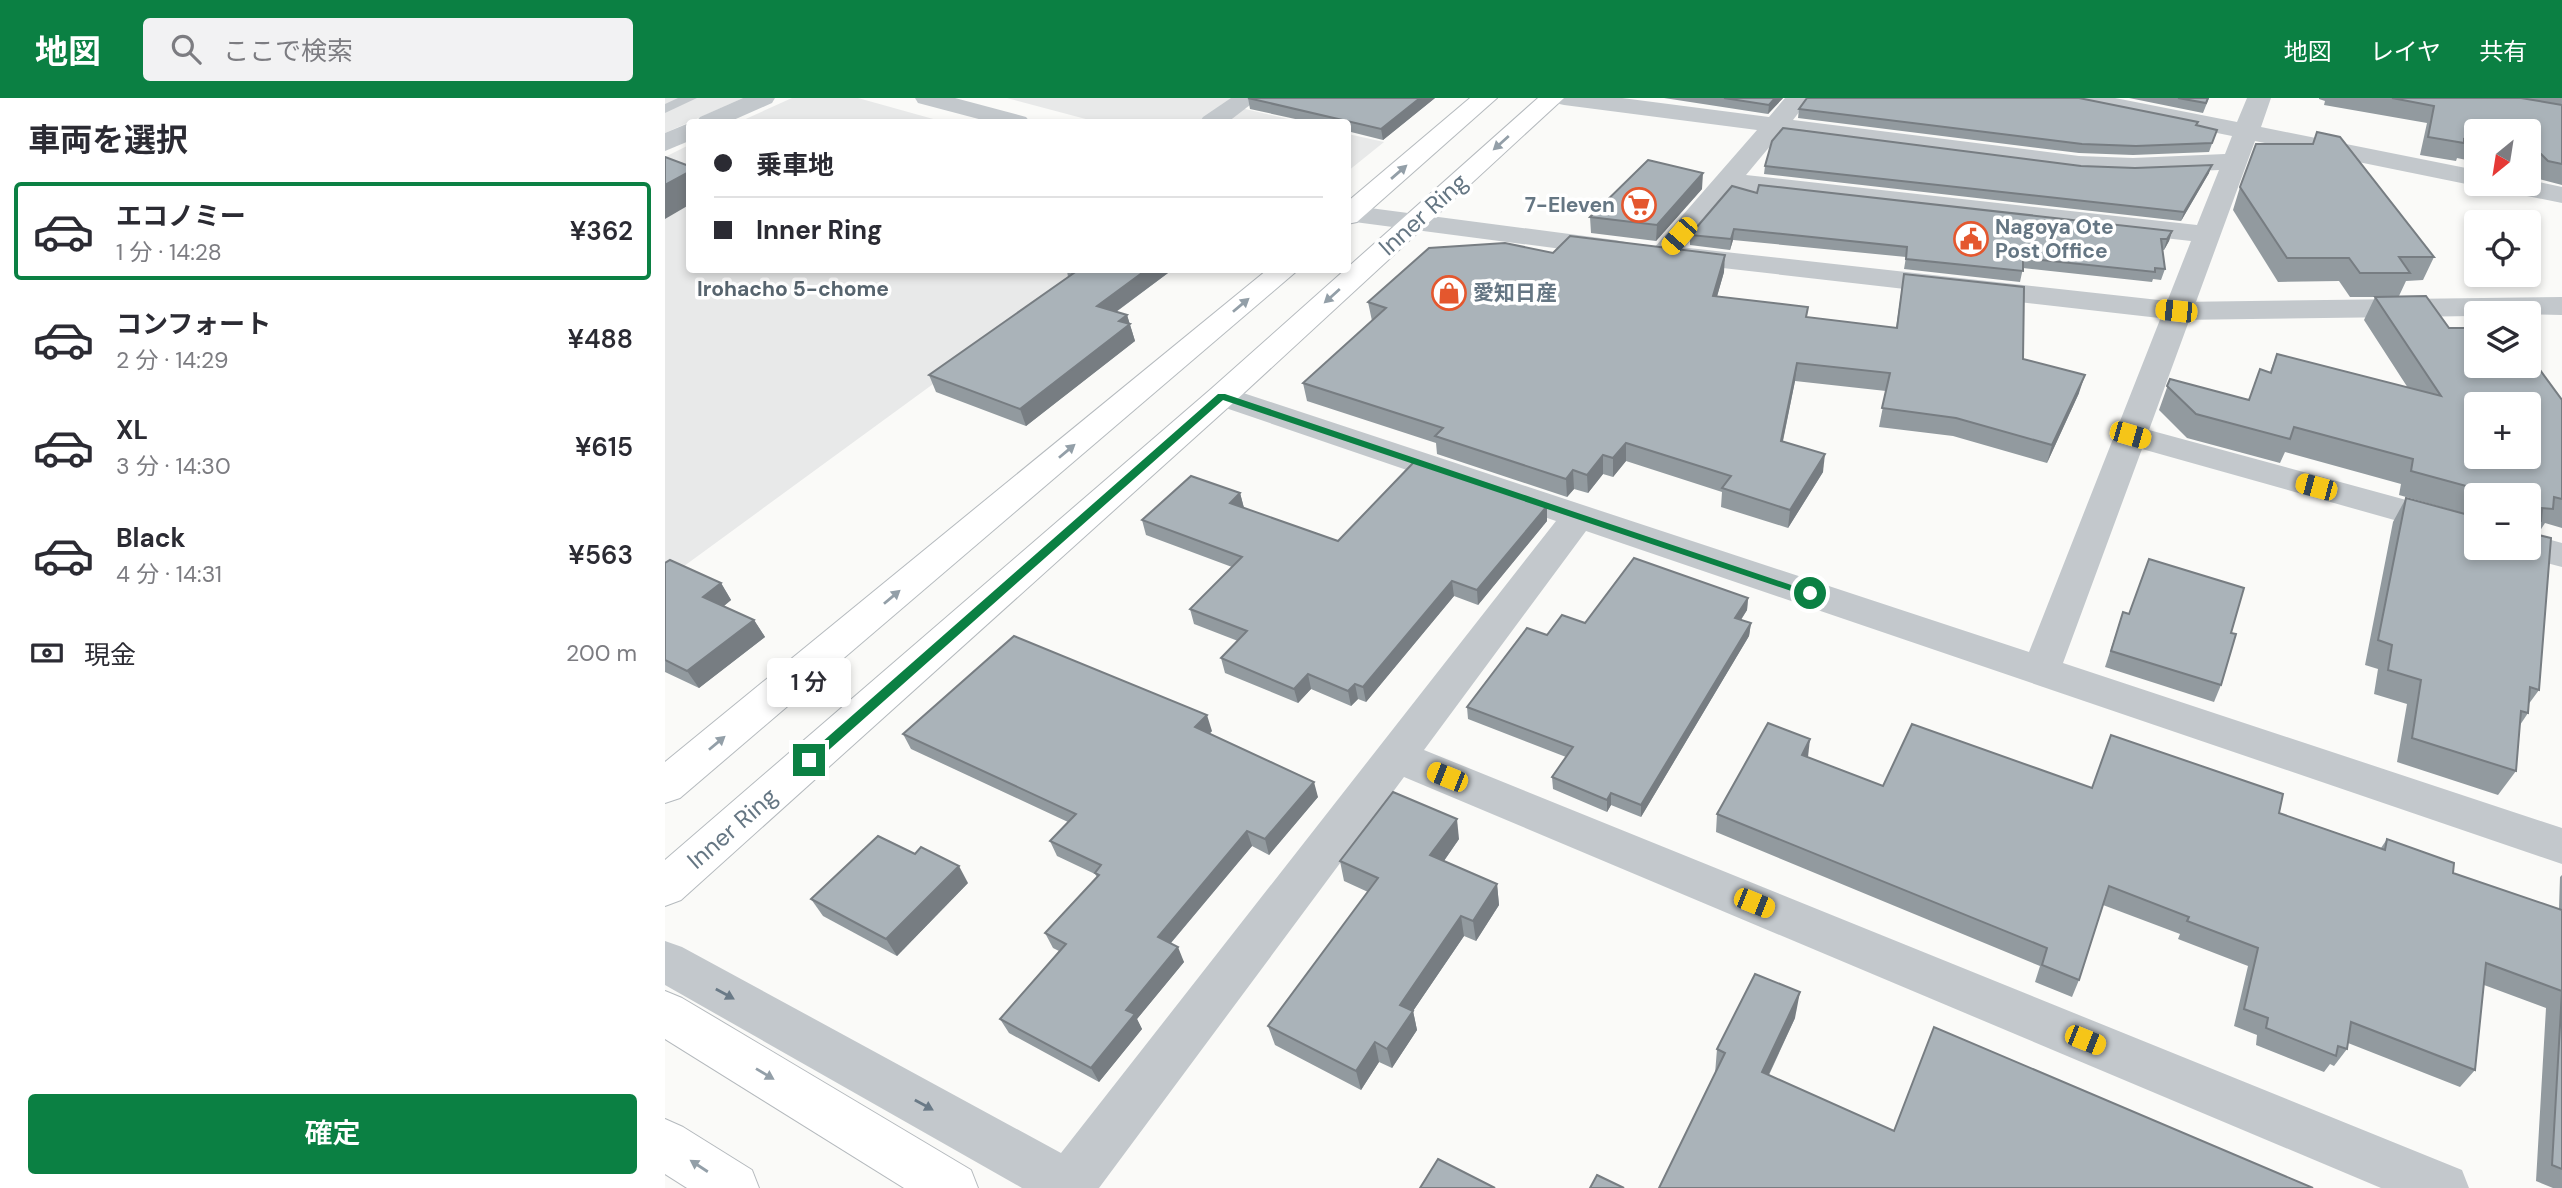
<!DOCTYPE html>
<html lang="ja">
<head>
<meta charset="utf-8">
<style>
	:root { --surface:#fff; --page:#f2f2f3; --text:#2b2b33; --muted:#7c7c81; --line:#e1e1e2; --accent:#0b8043 }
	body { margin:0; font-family:"DM Sans","Noto Sans JP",sans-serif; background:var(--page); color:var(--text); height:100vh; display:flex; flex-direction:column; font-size:26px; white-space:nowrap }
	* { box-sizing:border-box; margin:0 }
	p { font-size:23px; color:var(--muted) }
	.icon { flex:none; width:38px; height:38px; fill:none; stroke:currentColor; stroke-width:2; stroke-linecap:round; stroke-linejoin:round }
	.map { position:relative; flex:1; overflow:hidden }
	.panel { display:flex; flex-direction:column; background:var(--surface); width:665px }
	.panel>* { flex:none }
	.banner { position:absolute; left:21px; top:21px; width:665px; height:154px; border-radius:7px; box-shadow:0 4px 10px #0003; display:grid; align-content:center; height:154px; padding:0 28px; background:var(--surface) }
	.needle { width:46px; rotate:210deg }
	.tools { position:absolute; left:1799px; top:21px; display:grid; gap:14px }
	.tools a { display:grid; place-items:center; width:77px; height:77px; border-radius:7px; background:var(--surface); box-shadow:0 4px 10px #0003; font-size:35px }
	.end { position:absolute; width:32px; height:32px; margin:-16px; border:9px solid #0b8043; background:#fff; box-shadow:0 0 0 4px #fff }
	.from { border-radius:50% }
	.bubble { position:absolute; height:49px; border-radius:7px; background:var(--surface); box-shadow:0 4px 10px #0003; font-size:23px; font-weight:600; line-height:49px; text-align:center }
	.car { position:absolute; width:21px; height:42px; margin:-21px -10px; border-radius:9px; box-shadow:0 0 5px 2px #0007; background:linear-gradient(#f5c518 24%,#345 0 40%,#f5c518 0 76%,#345 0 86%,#f5c518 0) }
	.banner b { display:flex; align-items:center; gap:24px; height:66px; font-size:26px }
	.banner b+b { border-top:2px solid var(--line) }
	.banner i { width:18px; height:18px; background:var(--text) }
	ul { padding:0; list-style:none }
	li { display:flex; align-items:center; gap:21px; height:98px; margin:0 14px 10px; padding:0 14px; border:4px solid transparent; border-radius:7px }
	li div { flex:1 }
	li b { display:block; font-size:26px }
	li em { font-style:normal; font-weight:600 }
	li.on { border-color:var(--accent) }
	li>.icon { width:63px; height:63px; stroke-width:1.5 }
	h2 { padding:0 28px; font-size:32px; line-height:84px }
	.pay { display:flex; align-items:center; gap:18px; height:77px; padding:0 28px; font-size:26px }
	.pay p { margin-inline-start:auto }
	.primary-button { display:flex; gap:14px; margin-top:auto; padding:14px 28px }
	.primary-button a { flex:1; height:80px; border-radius:7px; background:var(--accent); color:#fff; font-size:28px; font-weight:600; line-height:80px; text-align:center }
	header { display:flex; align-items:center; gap:42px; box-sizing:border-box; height:98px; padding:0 35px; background:var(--accent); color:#fff }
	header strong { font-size:33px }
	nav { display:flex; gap:38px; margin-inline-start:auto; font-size:24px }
	.search { width:490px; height:63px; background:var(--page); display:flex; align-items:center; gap:18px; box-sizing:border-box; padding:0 24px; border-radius:7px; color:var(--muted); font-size:26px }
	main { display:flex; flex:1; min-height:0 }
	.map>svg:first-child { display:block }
	.built { fill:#e8e9e9 }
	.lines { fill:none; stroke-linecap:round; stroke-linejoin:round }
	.primary-casing { stroke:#b5babe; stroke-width:2 }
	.trunk-casing { stroke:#b4b9bd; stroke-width:2 }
	.service { fill:#c3c8cc; fill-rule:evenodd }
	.minor { fill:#c3c8cc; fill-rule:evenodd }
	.tertiary { fill:#c3c8cc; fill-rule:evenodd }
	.primary { fill:#fff; fill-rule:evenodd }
	.trunk { fill:#fff; fill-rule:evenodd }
	.wall { fill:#929a9f }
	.shaded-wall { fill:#777d82 }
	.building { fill:#aab3b9; stroke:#777d82; stroke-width:2; fill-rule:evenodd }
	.oneway { fill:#939fa8 }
	.oneway2 { fill:#6a7a87 }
	.route { fill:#0b8043 }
	.labels { text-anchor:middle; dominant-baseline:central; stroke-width:7; stroke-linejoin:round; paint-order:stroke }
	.far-poi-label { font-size:21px; font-weight:bold; fill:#657683; stroke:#fff; text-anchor:start }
	.far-neighbourhood-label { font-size:21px; font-weight:bold; fill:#57646e; stroke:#fff }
	.street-label { font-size:24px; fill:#657683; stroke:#fff }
</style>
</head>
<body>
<header>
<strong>地図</strong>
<div class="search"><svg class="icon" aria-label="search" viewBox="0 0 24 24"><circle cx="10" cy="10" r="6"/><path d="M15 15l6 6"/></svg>ここで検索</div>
<nav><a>地図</a><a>レイヤ</a><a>共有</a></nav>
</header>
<main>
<section class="panel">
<h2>車両を選択</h2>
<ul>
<li class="on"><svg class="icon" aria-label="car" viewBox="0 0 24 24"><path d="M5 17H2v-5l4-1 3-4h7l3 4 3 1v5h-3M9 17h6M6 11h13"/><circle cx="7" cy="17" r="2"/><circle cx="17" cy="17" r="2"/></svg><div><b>エコノミー</b><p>1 分 · 14:28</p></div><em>¥362</em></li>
<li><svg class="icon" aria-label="car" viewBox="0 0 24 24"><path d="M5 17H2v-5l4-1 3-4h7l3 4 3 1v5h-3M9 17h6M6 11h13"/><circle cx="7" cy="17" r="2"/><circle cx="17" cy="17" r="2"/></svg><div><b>コンフォート</b><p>2 分 · 14:29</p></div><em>¥488</em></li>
<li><svg class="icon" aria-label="car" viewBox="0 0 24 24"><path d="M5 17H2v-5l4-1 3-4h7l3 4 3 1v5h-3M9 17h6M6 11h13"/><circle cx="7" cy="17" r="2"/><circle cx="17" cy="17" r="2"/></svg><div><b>XL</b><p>3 分 · 14:30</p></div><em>¥615</em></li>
<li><svg class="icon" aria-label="car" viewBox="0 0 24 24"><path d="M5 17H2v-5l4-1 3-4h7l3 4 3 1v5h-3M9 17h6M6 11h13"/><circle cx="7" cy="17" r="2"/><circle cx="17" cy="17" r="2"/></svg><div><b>Black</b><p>4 分 · 14:31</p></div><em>¥563</em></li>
</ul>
<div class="pay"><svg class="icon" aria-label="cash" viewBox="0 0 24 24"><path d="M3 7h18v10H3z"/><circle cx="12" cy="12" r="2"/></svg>現金<p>200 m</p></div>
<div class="primary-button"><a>確定</a></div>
</section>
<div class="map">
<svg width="1897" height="1090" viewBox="0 0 1897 1090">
	<rect width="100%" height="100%" fill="#fafaf8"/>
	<g class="built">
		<polygon points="0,0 78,0 0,35"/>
		<polygon points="127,0 193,0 279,24 74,24"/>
		<polygon points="342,0 567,0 559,6 636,24 432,24"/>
		<polygon points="683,36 719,44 683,73"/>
		<polygon points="24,47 24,172 424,172 0,482 0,59"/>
	</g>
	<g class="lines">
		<g class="primary-casing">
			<g id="primary">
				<polygon points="805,0 832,0 692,124 682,126 682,104"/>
				<polygon points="873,0 899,0 568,305 16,802 0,808 0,762 546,291"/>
				<polygon points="602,172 633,172 15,700 0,705 0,664"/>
			</g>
		</g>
		<g class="trunk-casing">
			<g id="trunk">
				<polygon points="0,893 17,900 306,1072 313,1090 239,1090 0,941"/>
				<polygon points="0,1021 18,1029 87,1072 94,1090 22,1090 0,1076"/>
			</g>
		</g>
		<polygon class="service" points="13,0 32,0 0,15 0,6"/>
		<g class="minor">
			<polygon points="78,0 110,0 107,5 64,24 31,24 35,19"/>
			<polygon points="566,0 594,0 563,24 535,24 538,19"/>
			<path d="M887,0h70l147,19 16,-19h25l-17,22 286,36 54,2 92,-4 7,-18 -154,-31 -9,-2 -3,-5h49l122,24 10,-24h24l-10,29 215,43v14h9l-9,2 -221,-45 -106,289 327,89v24l-334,-94 -79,214 499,165v36l-976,-333 -162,219 1038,420 7,18h-88l-977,-411 -305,411h-77l-357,-203v-44l17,6 379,206 495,-632 -345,-118 -5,-7 5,-7 11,-3 807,266 162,-411 -458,-51 -59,70 -10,3 -10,-3 -4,-6 4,-6 103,-118 -193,-25 -9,-2zM1116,35l298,39 54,2 86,-4 -22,55 -451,-50z"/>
			<polygon points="24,25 24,43 0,53 0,35"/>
			<polygon points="1864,82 1897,89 1897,105 1832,92 1828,86 1864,86"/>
			<polygon points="1864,436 1897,445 1897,469 1851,457 1847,450 1864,450"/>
		</g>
		<g class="tertiary">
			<polygon points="250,0 290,0 361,19 365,24 325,24 253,5"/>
			<polygon points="682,107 950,142 960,144 964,150 960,156 950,158 682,123"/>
			<polygon points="1006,148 1512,204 1897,199 1897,217 1811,215 1811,218 1512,222 996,163 992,157 996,151"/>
		</g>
		<use href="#primary" class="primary"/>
		<use href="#trunk" class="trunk"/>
	</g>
	<g class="wall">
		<polygon points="583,0 770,0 718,42 682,33 682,24 644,24 585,11"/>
		<polygon points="999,0 1118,0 1103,16"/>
		<polygon points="1464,0 1544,0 1538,15"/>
		<polygon points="1654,0 1897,0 1897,87 1874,81 1867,75 1864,74 1864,33 1811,33 1811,64 1792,60 1791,63 1755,57 1762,25 1659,7 1660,3 1654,1"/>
		<polygon points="1134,11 1532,27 1552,32 1544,54 1468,57 1414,55 1133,20"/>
		<polygon points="1652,34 1769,159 1758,182 1741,183 1734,198 1897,302 1897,430 1880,425 1873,436 1868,436 1874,592 1863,607 1863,615 1855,627 1851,673 1833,697 1732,664 1742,606 1709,596 1713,571 1700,567 1728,424 1741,400 1864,450 1864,397 1811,397 1811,419 1734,397 1736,386 1620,354 1615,365 1522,340 1494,312 1505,281 1584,302 1595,271 1605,274 1612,256 1743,290 1699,222 1710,199 1685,199 1674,183 1613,184 1568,112 1575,89 1648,46"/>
		<polygon points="1100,68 1416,68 1544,75 1516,123 1099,76"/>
		<polygon points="1037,91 991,143 926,135 925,119"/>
		<polygon points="1092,95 1507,133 1504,143 1499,152 1497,152 1500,171 1496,182 1488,181 1487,184 1358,170 1355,184 1239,171 1241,159 1068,142 1065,152 1025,147 1025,137"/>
		<polygon points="888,155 1059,174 1052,198 1142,219 1231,230 1239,176 1358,261 1414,295 1382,365 1288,338 1214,329 1221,293 1130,283 1118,343 1158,374 1123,430 1056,409 1057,394 961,363 948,379 938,376 923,395 909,391 902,399 772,356 771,345 642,303 638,285 707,223 703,204"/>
		<polygon points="404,172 507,172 451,214 462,217 470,243 361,328 271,294 264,277 403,179 402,173"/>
		<polygon points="575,395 579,410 673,443 882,408 882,423 813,507 789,498 701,604 693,601 686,608 646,591 633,605 560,575 556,560 573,543 529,526 525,511 567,469 481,437 477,422"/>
		<polygon points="0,465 56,485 66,502 59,508 89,522 100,539 34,590 0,574"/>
		<polygon points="1083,500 1082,512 1076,522 1086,525 1084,538 976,719 946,707 942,714 888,691 887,679 901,659 803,621 802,609 882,537 920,525"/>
		<polygon points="1458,514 1566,535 1556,587 1549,604 1440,569"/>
		<polygon points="547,633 544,636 653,699 604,757 587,748 506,845 519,864 472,921 477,931 434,984 344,935 335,921 394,853 388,850 380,835 432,779 430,776 392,758 385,743 403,724 246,651 238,636"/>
		<polygon points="1143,659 1218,688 1426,690 1614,715 1716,750 1722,741 1788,775 1894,811 1895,779 1897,777 1897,1090 1888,1090 1871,1083 1881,910 1819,887 1810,972 1795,989 1683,945 1682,951 1669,968 1665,966 1659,974 1591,947 1592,937 1569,928 1583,868 1513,841 1515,836 1438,807 1414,882 1407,899 1370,884 1375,868 1051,734 1052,716"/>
		<polygon points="794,741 779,763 832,786 834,807 811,843 799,838 748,913 752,932 727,970 714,964 696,992 610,947 603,928 703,794 679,783 675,763"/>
		<polygon points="303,785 232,858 158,818 146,801"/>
		<polygon points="1130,920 1104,977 1229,1033 994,1090 1050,976 1052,951"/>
	</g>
	<g class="shaded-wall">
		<polygon points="755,0 770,0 718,42 716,31"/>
		<polygon points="1110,0 1118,0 1103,16 1104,7"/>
		<polygon points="1547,67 1544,75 1516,123 1519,114"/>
		<polygon points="24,74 24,107 0,121 0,87"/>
		<polygon points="1038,75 1037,91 991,143 992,127"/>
		<polygon points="1069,131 1068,142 1065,152 1066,141"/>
		<polygon points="1507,133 1504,143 1499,152 1502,141"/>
		<polygon points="1060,157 1059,174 1047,216 1048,198"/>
		<polygon points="481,172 507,172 437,224 432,208"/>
		<polygon points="462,217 470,243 361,328 355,311"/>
		<polygon points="1132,265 1130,283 1114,361 1116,343"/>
		<polygon points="1420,277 1414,295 1382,365 1387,347"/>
		<polygon points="961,345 961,363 948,379 948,360"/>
		<polygon points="1160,356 1158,374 1123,430 1125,412"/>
		<polygon points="938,357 938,376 923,395 922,377"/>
		<polygon points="908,372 909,391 902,399 901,381"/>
		<polygon points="575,395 579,410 565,405"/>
		<polygon points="882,408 882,423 813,507 812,492"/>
		<polygon points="787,483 789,498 701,604 698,589"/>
		<polygon points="56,485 66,502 49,516 38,499"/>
		<polygon points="1083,500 1082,512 1069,532 1070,520"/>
		<polygon points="89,522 100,539 34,590 22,573"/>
		<polygon points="1086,525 1084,538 976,719 976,707"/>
		<polygon points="643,576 646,591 633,605 629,591"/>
		<polygon points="690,586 693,601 686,608 683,593"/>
		<polygon points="542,617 547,633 535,645 530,629"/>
		<polygon points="1145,641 1143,659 1137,657"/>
		<polygon points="649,684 653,699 604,757 600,741"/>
		<polygon points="946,695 946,707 942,714 942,702"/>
		<polygon points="792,721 794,741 769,777 765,757"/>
		<polygon points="582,733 587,748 499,853 493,839"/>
		<polygon points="294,768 303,785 232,858 221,841"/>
		<polygon points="832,786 834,807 811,843 808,823"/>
		<polygon points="796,818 799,838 748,913 752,932 727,970 722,951 735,907"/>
		<polygon points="513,849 519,864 472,921 477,931 434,984 426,970 461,912"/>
		<polygon points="1135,894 1130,920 1093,999 1097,974"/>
		<polygon points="710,944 714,964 696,992 691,973"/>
	</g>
	<g class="building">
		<polygon points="583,0 755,0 716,31"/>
		<polygon points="1059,0 1110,0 1104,7"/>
		<polygon points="1142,0 1414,0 1533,24 1531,27 1552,32 1547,45 1471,48 1417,46 1134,11"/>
		<polygon points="1513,0 1543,0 1541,5"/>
		<polygon points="1727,0 1856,0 1897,7 1897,66 1883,63 1876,56 1864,54 1864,33 1811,33 1811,44 1799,41 1799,45 1763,39 1769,8"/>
		<polygon points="1118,30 1416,68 1470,70 1547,67 1519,114 1100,68 1107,43"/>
		<polygon points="1652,34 1675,39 1769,159 1734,159 1745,175 1695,175 1684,160 1622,160 1575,89 1591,46 1648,46"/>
		<polygon points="0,59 24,68 24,74 0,87"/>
		<polygon points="983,62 1038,75 992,127 925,119"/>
		<polygon points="1094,87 1507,133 1502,141 1496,141 1500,171 1490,170 1490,174 1358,160 1358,173 1241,161 1242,149 1069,131 1066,141 1025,137 1067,88 1092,95"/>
		<polygon points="905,138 1060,157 1048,198 1143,209 1141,219 1232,230 1239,176 1359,189 1358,261 1420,277 1387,347 1291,320 1217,310 1225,275 1132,265 1116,343 1160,356 1125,412 1057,390 1066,378 961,345 948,360 938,357 922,377 908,372 901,381 770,338 778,330 638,285 721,210 703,204 764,150 840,145 888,155"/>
		<polygon points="404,172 481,172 432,208 462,217 454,223 465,226 355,311 264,277 409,175 402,173"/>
		<path d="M1761,198l23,32h27v38h53v-11l33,45v99l-8,-2 -1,12 -11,-1 -1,13 -12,2v-28h-37v-2l-81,-22 2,-12 -119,-32 -4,12 -94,-25 -29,-28 3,-7 79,21 11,-31 11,4 6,-19 164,42 -66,-99zM1811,306h53v53h-53z"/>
		<polygon points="750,363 882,408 812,492 787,483 698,589 690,586 683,593 643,576 629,591 556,560 582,533 525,511 577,459 477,422 526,378 575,395 565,405 673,443"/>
		<polygon points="1741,400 1811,419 1811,450 1864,450 1864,433 1865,435 1886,440 1874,592 1865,589 1863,615 1856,613 1851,673 1747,640 1756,582 1723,572 1727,547 1713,542"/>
		<polygon points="969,460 1083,500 1070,520 1086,525 976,707 946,695 942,702 887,679 908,649 802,609 862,530 882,537 897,517 920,525"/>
		<polygon points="1484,461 1579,490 1566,535 1571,536 1556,587 1446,553 1458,514 1464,516"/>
		<polygon points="5,462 56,485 38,499 89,522 22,573 0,562 0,465"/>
		<polygon points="349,538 542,617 530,629 649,684 600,741 582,733 493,839 513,849 461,912 470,916 426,970 335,921 401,846 380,835 434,777 430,775 436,767 385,743 411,716 238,636"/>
		<polygon points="1103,625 1145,641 1137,657 1218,688 1247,626 1427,690 1446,637 1618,696 1614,715 1720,752 1722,741 1789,765 1788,775 1897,812 1897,1071 1887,1067 1897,893 1821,865 1810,972 1686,924 1682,951 1673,948 1671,958 1601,930 1603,920 1579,911 1593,850 1522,823 1524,819 1444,788 1414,882 1377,867 1382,850 1052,716"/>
		<polygon points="728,694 792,721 765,757 832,786 808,823 796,818 735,907 748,913 722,951 710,944 691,973 603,928 713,780 675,763"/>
		<polygon points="213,738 250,756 256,749 294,768 221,841 146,801"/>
		<polygon points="1090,876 1135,894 1097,974 1229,1033 1269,929 1648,1090 994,1090 1060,955 1052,951"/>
		<polygon points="773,1061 830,1090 755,1090"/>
		<polygon points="932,1077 959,1090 925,1090"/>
	</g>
	<defs><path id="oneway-solid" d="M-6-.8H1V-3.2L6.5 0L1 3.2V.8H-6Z" transform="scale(1.75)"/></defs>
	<g class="oneway">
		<use href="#oneway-solid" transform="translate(836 45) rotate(138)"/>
		<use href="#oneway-solid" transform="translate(734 74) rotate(-41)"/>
		<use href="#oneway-solid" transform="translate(667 198) rotate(138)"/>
		<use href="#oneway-solid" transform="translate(576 207) rotate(-40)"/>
		<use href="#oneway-solid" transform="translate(402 353) rotate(-40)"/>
		<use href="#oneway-solid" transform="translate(227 499) rotate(-40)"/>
		<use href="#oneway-solid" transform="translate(52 645) rotate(-40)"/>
		<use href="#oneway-solid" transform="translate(100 976) rotate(31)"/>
		<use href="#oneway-solid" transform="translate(34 1068) rotate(-147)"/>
	</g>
	<g class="oneway2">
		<use href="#oneway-solid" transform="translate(60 896) rotate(29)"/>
		<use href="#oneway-solid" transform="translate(259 1007) rotate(29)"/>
	</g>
	<polygon class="route" points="553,296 560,296 1150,495 1145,499 1141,498 558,302 148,666 140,666 140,659"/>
	<defs>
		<g id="supermarket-ring" transform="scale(1.75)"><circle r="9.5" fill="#fff" stroke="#e4572e" stroke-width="1.5"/><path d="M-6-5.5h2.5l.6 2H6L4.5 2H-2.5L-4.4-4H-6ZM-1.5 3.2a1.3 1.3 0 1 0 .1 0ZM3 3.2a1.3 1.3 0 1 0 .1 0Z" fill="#e4572e"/></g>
		<g id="civic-ring" transform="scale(1.75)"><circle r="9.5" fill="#fff" stroke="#e4572e" stroke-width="1.5"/><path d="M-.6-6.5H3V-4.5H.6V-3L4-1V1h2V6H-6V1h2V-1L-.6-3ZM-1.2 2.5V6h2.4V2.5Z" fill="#e4572e"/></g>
		<g id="shop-ring" transform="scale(1.75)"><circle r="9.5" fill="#fff" stroke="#e4572e" stroke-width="1.5"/><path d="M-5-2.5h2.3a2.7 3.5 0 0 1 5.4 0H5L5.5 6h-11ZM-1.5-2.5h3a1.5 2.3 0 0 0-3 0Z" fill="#e4572e"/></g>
	</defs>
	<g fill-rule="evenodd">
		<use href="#supermarket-ring" x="974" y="107"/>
		<use href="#civic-ring" x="1306" y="141"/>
		<use href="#shop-ring" x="784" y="195"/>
	</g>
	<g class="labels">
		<g class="far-poi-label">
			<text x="950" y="107" text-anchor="end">7-Eleven</text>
			<text x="1330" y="129">Nagoya Ote<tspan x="1330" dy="24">Post Office</tspan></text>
			<text x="808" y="195">愛知日産</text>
		</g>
		<g class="far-neighbourhood-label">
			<text x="128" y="191">Irohacho 5-chome</text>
		</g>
		<g class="street-label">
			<text transform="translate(758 116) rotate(-42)">Inner Ring</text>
			<text transform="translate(67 730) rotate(-41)">Inner Ring</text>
		</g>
	</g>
</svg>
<div class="tools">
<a><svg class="needle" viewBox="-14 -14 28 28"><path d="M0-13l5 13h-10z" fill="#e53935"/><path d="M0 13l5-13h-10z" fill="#7c7c81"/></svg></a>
<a><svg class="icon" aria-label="locate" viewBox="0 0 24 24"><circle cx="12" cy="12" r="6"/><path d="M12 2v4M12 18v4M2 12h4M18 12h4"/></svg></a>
<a><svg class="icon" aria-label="layers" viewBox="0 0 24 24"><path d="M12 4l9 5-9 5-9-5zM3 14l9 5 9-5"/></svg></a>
<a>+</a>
<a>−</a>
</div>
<i class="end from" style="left:1145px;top:495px"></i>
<i class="end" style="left:144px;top:662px"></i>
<div class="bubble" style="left:102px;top:560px;width:84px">1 分</div>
<i class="car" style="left:1014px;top:138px;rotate:221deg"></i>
<i class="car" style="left:1511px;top:213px;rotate:276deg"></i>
<i class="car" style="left:1465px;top:337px;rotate:106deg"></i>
<i class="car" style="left:1651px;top:389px;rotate:285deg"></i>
<i class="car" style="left:782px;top:679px;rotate:292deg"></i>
<i class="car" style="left:1089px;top:805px;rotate:112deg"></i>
<i class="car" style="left:1420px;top:942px;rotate:112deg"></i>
<div class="banner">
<b><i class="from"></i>乗車地</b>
<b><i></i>Inner Ring</b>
</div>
</div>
</main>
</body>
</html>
